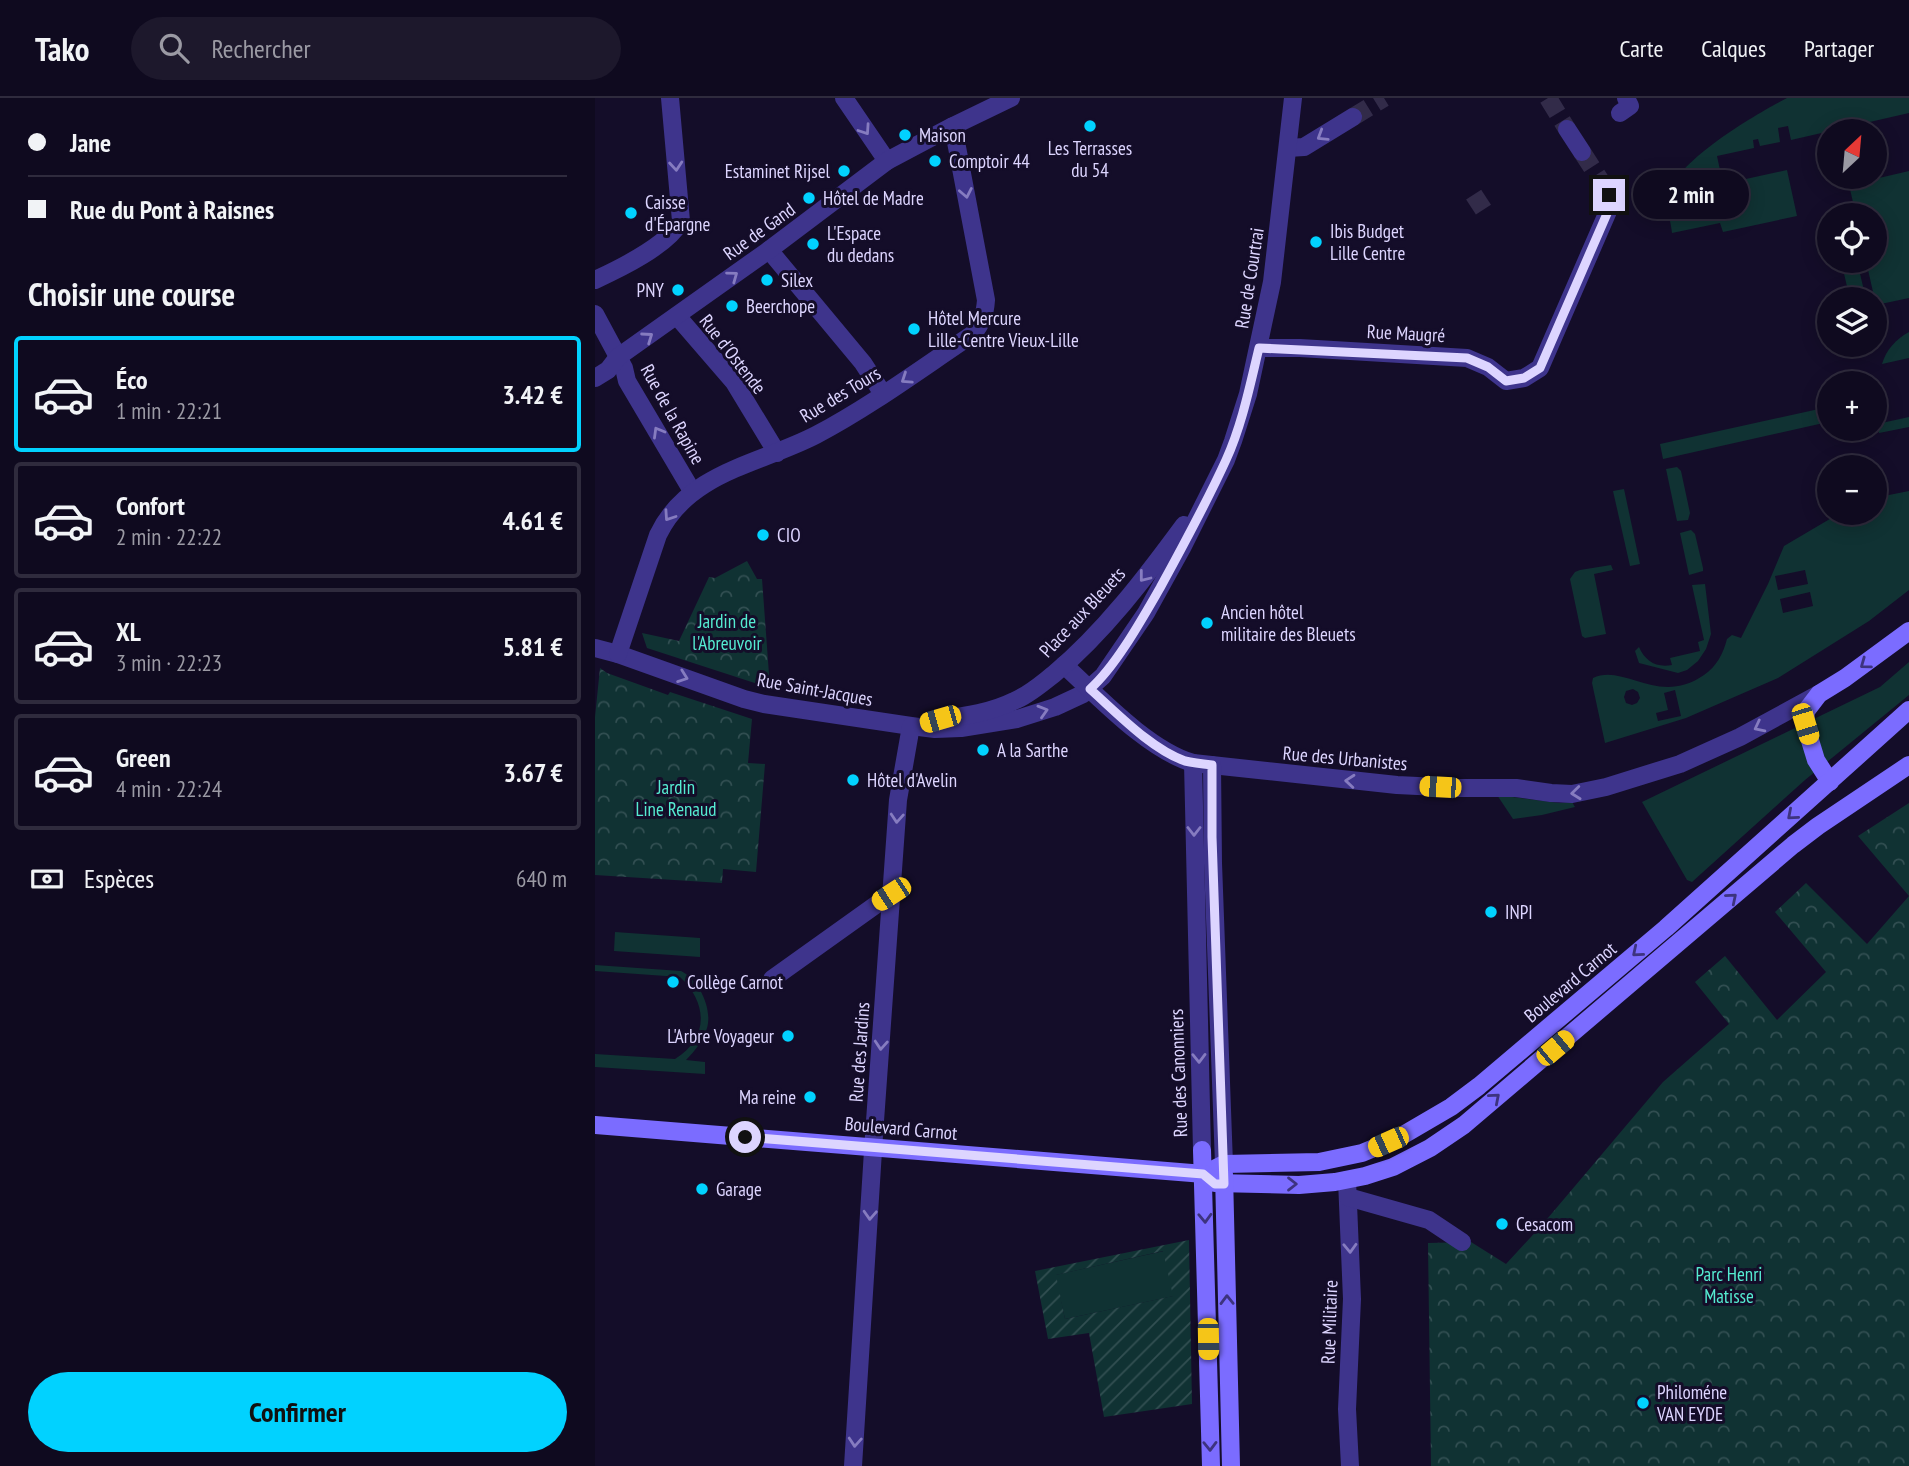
<!DOCTYPE html>
<html lang="fr">
<head>
<meta charset="utf-8">
<style>
	:root { --surface:#0f0a1f; --page:#1d182c; --text:#f1f3f6; --muted:#9b9aa4; --line:#2f2b3d; --accent:#01d2ff }
	body { margin:0; font-family:"PT Sans Narrow",sans-serif; background:var(--page); color:var(--text); height:100vh; display:flex; flex-direction:column; font-size:26px; white-space:nowrap }
	* { box-sizing:border-box; margin:0 }
	p { font-size:23px; color:var(--muted) }
	.icon { flex:none; width:38px; height:38px; fill:none; stroke:currentColor; stroke-width:2; stroke-linecap:round; stroke-linejoin:round }
	.map { position:relative; flex:1; overflow:hidden }
	.drawer { display:flex; flex-direction:column; background:var(--surface); width:595px }
	.drawer>* { flex:none }
	.guide { display:grid; align-content:center; height:154px; padding:0 28px; background:var(--surface) }
	.needle { width:46px; rotate:26deg }
	.tools { position:absolute; left:1222px; top:21px; display:grid; gap:14px }
	.tools a { display:grid; place-items:center; width:70px; height:70px; border-radius:50%; background:var(--surface); box-shadow:0 4px 18px #0003,0 0 0 2px var(--line); font-size:35px }
	.end { position:absolute; width:32px; height:32px; margin:-16px; border:9px solid #ddd5ff; background:#111; box-shadow:0 0 0 4px #111 }
	.from { border-radius:50% }
	.bubble { position:absolute; height:49px; border-radius:24px; background:var(--surface); box-shadow:0 4px 18px #0003,0 0 0 2px var(--line); font-size:23px; font-weight:800; line-height:49px; text-align:center }
	.car { position:absolute; width:21px; height:42px; margin:-21px -10px; border-radius:9px; box-shadow:0 0 5px 2px #0007; background:linear-gradient(#f5c518 24%,#345 0 40%,#f5c518 0 76%,#345 0 86%,#f5c518 0) }
	.guide b { display:flex; align-items:center; gap:24px; height:66px; font-size:26px }
	.guide b+b { border-top:2px solid var(--line) }
	.guide i { width:18px; height:18px; background:var(--text) }
	ul { padding:0; list-style:none }
	li { display:flex; align-items:center; gap:21px; height:116px; margin:0 14px 10px; padding:0 14px; border:4px solid var(--line); border-radius:7px }
	li div { flex:1 }
	li b { display:block; font-size:26px }
	li em { font-style:normal; font-weight:800 }
	li.on { border-color:var(--accent) }
	li>.icon { width:63px; height:63px; stroke-width:1.5 }
	h2 { padding:0 28px; font-size:32px; line-height:84px }
	.pay { display:flex; align-items:center; gap:18px; height:77px; padding:0 28px; font-size:26px }
	.pay p { margin-inline-start:auto }
	.button { display:flex; gap:14px; margin-top:auto; padding:14px 28px }
	.button a { flex:1; height:80px; border-radius:42px; background:var(--accent); color:#111; font-size:28px; font-weight:800; line-height:80px; text-align:center }
	header { display:flex; align-items:center; gap:42px; box-sizing:border-box; height:98px; padding:0 35px; background:var(--surface); border-bottom:2px solid var(--line) }
	header strong { font-size:33px }
	nav { display:flex; gap:38px; margin-inline-start:auto; font-size:24px }
	.search { width:490px; height:63px; background:var(--page); display:flex; align-items:center; gap:18px; box-sizing:border-box; padding:0 24px; border-radius:38px; color:var(--muted); font-size:26px }
	main { display:flex; flex:1; min-height:0 }
	.map>svg:first-child { display:block }
	.grass { fill:#103233; fill-rule:evenodd }
	.park { fill:url(#park-crowns) }
	.garden { fill:url(#garden-furrows); fill-rule:evenodd }
	.lines { fill:none; stroke-linecap:round; stroke-linejoin:round }
	.street-tunnel { stroke:#322b49; stroke-width:18; stroke-dasharray:18 9; stroke-linecap:butt }
	.street { stroke:#3e348c; stroke-width:18 }
	.secondary { stroke:#7b6cff; stroke-width:18 }
	.oneway { stroke:#867cc0 }
	.oneway2 { stroke:#3d337f }
	.route { stroke:#ddd5ff; stroke-width:9 }
	.poi-dot { fill:#01d2ff; stroke:#140d29; stroke-width:2.5 }
	.labels { text-anchor:middle; dominant-baseline:central; stroke-width:6; stroke-linejoin:round; paint-order:stroke }
	.poi-label { font-size:19px; fill:#ddd5ff; stroke:#140d29; text-anchor:start }
	.street-label { font-size:19px; fill:#ddd5ff; stroke:#140d29 }
	.park-label { font-size:19px; fill:#55ebd1; stroke:#140d29 }
</style>
</head>
<body>
<header>
<strong>Tako</strong>
<div class="search"><svg class="icon" aria-label="search" viewBox="0 0 24 24"><circle cx="10" cy="10" r="6"/><path d="M15 15l6 6"/></svg>Rechercher</div>
<nav><a>Carte</a><a>Calques</a><a>Partager</a></nav>
</header>
<main>
<section class="drawer">
<div class="guide">
<b><i class="from"></i>Jane</b>
<b><i></i>Rue du Pont à Raisnes</b>
</div>
<h2>Choisir une course</h2>
<ul>
<li class="on"><svg class="icon" aria-label="car" viewBox="0 0 24 24"><path d="M5 17H2v-5l4-1 3-4h7l3 4 3 1v5h-3M9 17h6M6 11h13"/><circle cx="7" cy="17" r="2"/><circle cx="17" cy="17" r="2"/></svg><div><b>Éco</b><p>1 min · 22:21</p></div><em>3.42 €</em></li>
<li><svg class="icon" aria-label="car" viewBox="0 0 24 24"><path d="M5 17H2v-5l4-1 3-4h7l3 4 3 1v5h-3M9 17h6M6 11h13"/><circle cx="7" cy="17" r="2"/><circle cx="17" cy="17" r="2"/></svg><div><b>Confort</b><p>2 min · 22:22</p></div><em>4.61 €</em></li>
<li><svg class="icon" aria-label="car" viewBox="0 0 24 24"><path d="M5 17H2v-5l4-1 3-4h7l3 4 3 1v5h-3M9 17h6M6 11h13"/><circle cx="7" cy="17" r="2"/><circle cx="17" cy="17" r="2"/></svg><div><b>XL</b><p>3 min · 22:23</p></div><em>5.81 €</em></li>
<li><svg class="icon" aria-label="car" viewBox="0 0 24 24"><path d="M5 17H2v-5l4-1 3-4h7l3 4 3 1v5h-3M9 17h6M6 11h13"/><circle cx="7" cy="17" r="2"/><circle cx="17" cy="17" r="2"/></svg><div><b>Green</b><p>4 min · 22:24</p></div><em>3.67 €</em></li>
</ul>
<div class="pay"><svg class="icon" aria-label="cash" viewBox="0 0 24 24"><path d="M3 7h18v10H3z"/><circle cx="12" cy="12" r="2"/></svg>Espèces<p>640 m</p></div>
<div class="button"><a>Confirmer</a></div>
</section>
<div class="map">
<svg width="1314" height="1368" viewBox="0 0 1314 1368">
	<defs>
		<pattern id="park-crowns" width="20" height="18" patternUnits="userSpaceOnUse" patternTransform="scale(1.75)"><rect width="20" height="18" fill="#103233"/><path d="M2 6a3 3 0 1 1 6 0M12 15a3 3 0 1 1 6 0" fill="none" stroke="#324f52"/></pattern>
		<pattern id="garden-furrows" width="10" height="10" patternUnits="userSpaceOnUse" patternTransform="scale(1.75)"><rect width="10" height="10" fill="#103233"/><path d="M-1 1l2-2M0 10L10 0M9 11l2-2" fill="none" stroke="#324f52"/></pattern>
	</defs>
	<rect width="100%" height="100%" fill="#140d29"/>
	<g class="grass">
		<path d="M1192,0h122v15l-118,27 -3,-14 -10,2 2,14 -20,4 -2,-7 -5,1 1,8 -37,8 6,28 64,-14 10,46 -74,16 -3,-9 -48,10c-1,-11 -6,-26 -4,-37 7,-35 88,-82 119,-98z"/>
		<polygon points="1314,73 1314,200 1281,207 1271,163 1279,163 1279,117 1261,117 1254,87"/>
		<polygon points="1246,163 1262,163 1271,201 1255,201"/>
		<path d="M1314,234v26l-27,6c4,-14 14,-25 27,-32z"/>
		<polygon points="1233,309 1233,324 1068,361 1065,346"/>
		<polygon points="1314,319 1314,329 1284,335 1282,326"/>
		<polygon points="1082,369 1086,373 1095,415 1093,422 1082,423 1071,371"/>
		<polygon points="1029,391 1045,466 1035,468 1018,393"/>
		<path d="M1314,393v99l-40,31 -91,57 -92,40 -81,25 -13,-60 1,-5c31,-15 65,29 111,-3 13,-9 19,-21 23,-36l5,-4 9,3 27,-54 16,-38 56,-33h34v-15zM1210,472l3,14 -30,6 -3,-14zM1215,494l3,14 -30,7 -3,-14zM1038,591l5,3 2,6 -3,5 -5,2 -6,-2 -2,-6 2,-6zM1080,592l6,26 -23,5 -2,-8 12,-3 -4,-17z"/>
		<polygon points="1096,432 1100,436 1108,470 1108,473 1094,477 1085,435"/>
		<polygon points="1016,467 1018,472 999,476 1011,536 990,540 987,538 975,481 980,474 985,472"/>
		<path d="M1110,486l6,50 -5,15 -8,12 -11,9 -9,3 -39,-10 -4,-12 4,-4c6,14 17,21 33,18l-2,-7 30,-7 -2,-9 6,-2 -12,-55z"/>
		<polygon points="1314,564 1314,597 1210,682 1097,784 1092,782 1047,704 1285,589"/>
		<polygon points="902,697 964,705 977,704 980,709 947,717 918,721"/>
		<polygon points="20,834 105,840 105,859 19,853"/>
		<path d="M0,867l86,6c17,8 32,37 26,57 -4,13 -12,23 -21,32l19,2v12l-110,-7v-13l80,5c34,-21 33,-56 5,-82l-85,-6z"/>
		<polygon points="569,1153 579,1198 470,1221 460,1177"/>
	</g>
	<g class="park">
		<polygon points="152,463 162,481 167,481 175,590 52,550 47,535 84,543 114,479 120,480"/>
		<polygon points="5,570 12,575 73,597 75,594 157,621 153,665 170,666 161,774 128,771 127,785 0,777 0,619"/>
		<polygon points="1314,705 1314,1368 836,1368 833,1145 876,1144 911,1166 947,1127 1068,984 1134,926 1100,884 1130,858 1182,922 1231,874 1180,814 1211,785 1272,846 1314,798 1263,738"/>
	</g>
	<path class="garden" d="M594,1142l3,164 -88,13 -15,-84 -41,6 -13,-68zM568,1153l10,45 -108,23 -9,-44z"/>
	<g class="lines">
		<g class="street-tunnel">
			<polyline points="953,0 972,31"/>
			<polyline points="758,19 789,0"/>
			<polyline points="987,54 1009,88"/>
			<polyline points="876,109 896,96"/>
		</g>
		<g class="street">
			<polyline points="249,0 292,63"/>
			<polyline points="1025,15 1035,8 1031,0"/>
			<polyline points="972,31 987,54"/>
			<polyline points="693,50 709,49 758,19"/>
			<polyline points="174,152 268,265 288,296"/>
			<path d="M0,182c26,-12 72,-34 86,-59l-11,-123"/>
			<polyline points="0,216 29,270 32,283 97,393"/>
			<polyline points="82,218 139,284 182,355"/>
			<polyline points="664,250 705,250 872,260 893,269 911,283 929,280 945,270 1014,111 1015,97 1009,88"/>
			<polyline points="0,280 13,272 23,259 174,152 292,63 358,28 416,0"/>
			<polyline points="0,550 23,556 149,601 169,606 316,628 340,631 366,630 422,621 460,609 488,596 508,578 551,515 587,450 631,362 638,343 653,296 677,184 698,0"/>
			<path d="M23,556l40,-119c30,-63 102,-71 158,-100 55,-29 106,-67 157,-101 9,-11 12,-20 13,-34l-33,-174"/>
			<path d="M469,567c35,32 84,85 129,98l204,22 62,3h57l35,5 21,1 34,-7 74,-23 60,-27 79,-43"/>
			<path d="M346,621c25,-3 51,-7 73,-18 15,-6 27,-17 40,-27 50,-42 91,-96 130,-149"/>
			<polyline points="598,665 607,1052"/>
			<polyline points="617,667 618,765 629,1066"/>
			<polyline points="177,881 296,796"/>
			<polyline points="752,1082 757,1201 752,1311 755,1368"/>
			<polyline points="753,1099 834,1122 867,1144"/>
			<polyline points="258,1368 279,1037 303,702 316,628"/>
		</g>
		<g class="secondary">
			<polyline points="1235,684 1221,662 1210,626 1211,613 1224,596 1250,580 1314,533"/>
			<polyline points="0,1027 609,1076 629,1066 724,1064 767,1055 803,1040 856,1009 884,988 1071,830 1314,612"/>
			<polyline points="607,1052 616,1368"/>
			<polyline points="609,1076 620,1085 704,1087 740,1084 770,1078 798,1069 835,1050 869,1027 1198,747 1223,728 1314,667"/>
			<polyline points="629,1076 636,1368"/>
		</g>
	</g>
	<defs><path id="oneway-chevron" d="M-2-3.5L2.5 0L-2 3.5" fill="none" stroke-width="1.6" stroke-linecap="round" stroke-linejoin="round" transform="scale(1.75)"/></defs>
	<g class="oneway">
		<use href="#oneway-chevron" transform="translate(270 32) rotate(56)"/>
		<use href="#oneway-chevron" transform="translate(727 38) rotate(148)"/>
		<use href="#oneway-chevron" transform="translate(81 68) rotate(85)"/>
		<use href="#oneway-chevron" transform="translate(371 95) rotate(79)"/>
		<use href="#oneway-chevron" transform="translate(138 178) rotate(-36)"/>
		<use href="#oneway-chevron" transform="translate(53 239) rotate(-35)"/>
		<use href="#oneway-chevron" transform="translate(311 281) rotate(146)"/>
		<use href="#oneway-chevron" transform="translate(63 334) rotate(-120)"/>
		<use href="#oneway-chevron" transform="translate(74 418) rotate(124)"/>
		<use href="#oneway-chevron" transform="translate(549 479) rotate(128)"/>
		<use href="#oneway-chevron" transform="translate(88 579) rotate(20)"/>
		<use href="#oneway-chevron" transform="translate(448 613) rotate(-17)"/>
		<use href="#oneway-chevron" transform="translate(1164 629) rotate(153)"/>
		<use href="#oneway-chevron" transform="translate(755 683) rotate(-175)"/>
		<use href="#oneway-chevron" transform="translate(981 695) rotate(174)"/>
		<use href="#oneway-chevron" transform="translate(302 720) rotate(94)"/>
		<use href="#oneway-chevron" transform="translate(599 733) rotate(90)"/>
		<use href="#oneway-chevron" transform="translate(286 947) rotate(94)"/>
		<use href="#oneway-chevron" transform="translate(604 960) rotate(89)"/>
		<use href="#oneway-chevron" transform="translate(275 1117) rotate(93)"/>
		<use href="#oneway-chevron" transform="translate(755 1150) rotate(88)"/>
		<use href="#oneway-chevron" transform="translate(260 1344) rotate(94)"/>
	</g>
	<g class="oneway2">
		<use href="#oneway-chevron" transform="translate(1270 566) rotate(144)"/>
		<use href="#oneway-chevron" transform="translate(1197 717) rotate(139)"/>
		<use href="#oneway-chevron" transform="translate(1137 800) rotate(-40)"/>
		<use href="#oneway-chevron" transform="translate(1042 854) rotate(140)"/>
		<use href="#oneway-chevron" transform="translate(900 1000) rotate(-41)"/>
		<use href="#oneway-chevron" transform="translate(697 1086)"/>
		<use href="#oneway-chevron" transform="translate(610 1120) rotate(88)"/>
		<use href="#oneway-chevron" transform="translate(632 1202) rotate(-91)"/>
		<use href="#oneway-chevron" transform="translate(615 1348) rotate(89)"/>
	</g>
	<g class="lines">
		<path class="route" d="M150,1039l458,37 12,10h9l-12,-347v-72c-9,-1 -18,-2 -27,-4 -34,-12 -68,-48 -95,-72 26,-23 52,-70 70,-101 23,-42 46,-84 66,-128 16,-35 24,-75 33,-112l208,10 21,9 18,14 18,-3 16,-10 69,-159v-14"/>
	</g>
	<g class="poi-dot">
		<circle cx="495" cy="28" r="7"/>
		<circle cx="310" cy="37" r="7"/>
		<circle cx="340" cy="63" r="7"/>
		<circle cx="249" cy="73" r="7"/>
		<circle cx="214" cy="100" r="7"/>
		<circle cx="36" cy="115" r="7"/>
		<circle cx="721" cy="144" r="7"/>
		<circle cx="218" cy="146" r="7"/>
		<circle cx="172" cy="182" r="7"/>
		<circle cx="83" cy="192" r="7"/>
		<circle cx="137" cy="208" r="7"/>
		<circle cx="319" cy="231" r="7"/>
		<circle cx="168" cy="437" r="7"/>
		<circle cx="612" cy="525" r="7"/>
		<circle cx="388" cy="652" r="7"/>
		<circle cx="258" cy="682" r="7"/>
		<circle cx="896" cy="814" r="7"/>
		<circle cx="78" cy="884" r="7"/>
		<circle cx="193" cy="938" r="7"/>
		<circle cx="215" cy="999" r="7"/>
		<circle cx="107" cy="1091" r="7"/>
		<circle cx="907" cy="1126" r="7"/>
		<circle cx="1048" cy="1305" r="7"/>
	</g>
	<g class="labels">
		<g class="poi-label">
			<text x="324" y="37">Maison</text>
			<text x="495" y="50" text-anchor="middle">Les Terrasses<tspan x="495" dy="22">du 54</tspan></text>
			<text x="354" y="63">Comptoir 44</text>
			<text x="235" y="73" text-anchor="end">Estaminet Rijsel</text>
			<text x="228" y="100">Hôtel de Madre</text>
			<text x="50" y="104">Caisse<tspan x="50" dy="22">d'Épargne</tspan></text>
			<text x="735" y="133">Ibis Budget<tspan x="735" dy="22">Lille Centre</tspan></text>
			<text x="232" y="135">L'Espace<tspan x="232" dy="22">du dedans</tspan></text>
			<text x="186" y="182">Silex</text>
			<text x="69" y="192" text-anchor="end">PNY</text>
			<text x="151" y="208">Beerchope</text>
			<text x="333" y="220">Hôtel Mercure<tspan x="333" dy="22">Lille-Centre Vieux-Lille</tspan></text>
			<text x="182" y="437">CIO</text>
			<text x="626" y="514">Ancien hôtel<tspan x="626" dy="22">militaire des Bleuets</tspan></text>
			<text x="402" y="652">A la Sarthe</text>
			<text x="272" y="682">Hôtel d'Avelin</text>
			<text x="910" y="814">INPI</text>
			<text x="92" y="884">Collège Carnot</text>
			<text x="179" y="938" text-anchor="end">L'Arbre Voyageur</text>
			<text x="201" y="999" text-anchor="end">Ma reine</text>
			<text x="121" y="1091">Garage</text>
			<text x="921" y="1126">Cesacom</text>
			<text x="1062" y="1294">Philoméne<tspan x="1062" dy="22">VAN EYDE</tspan></text>
		</g>
		<g class="street-label">
			<text transform="translate(164 133) rotate(-36)">Rue de Gand</text>
			<text transform="translate(654 180) rotate(-81)">Rue de Courtrai</text>
			<text transform="translate(811 235) rotate(3)">Rue Maugré</text>
			<text transform="translate(138 256) rotate(52)">Rue d'Ostende</text>
			<text transform="translate(245 296) rotate(-31)">Rue des Tours</text>
			<text transform="translate(78 316) rotate(61)">Rue de la Rapine</text>
			<text transform="translate(487 514) rotate(-47)">Place aux Bleuets</text>
			<text transform="translate(220 591) rotate(10)">Rue Saint-Jacques</text>
			<text transform="translate(750 660) rotate(5)">Rue des Urbanistes</text>
			<text transform="translate(975 884) rotate(-40)">Boulevard Carnot</text>
			<text transform="translate(264 954) rotate(-86)">Rue des Jardins</text>
			<text transform="translate(583 975) rotate(-92)">Rue des Canonniers</text>
			<text transform="translate(306 1030) rotate(5)">Boulevard Carnot</text>
			<text transform="translate(734 1224) rotate(-88)">Rue Militaire</text>
		</g>
		<g class="park-label">
			<text x="132" y="523">Jardin de<tspan x="132" dy="22">l'Abreuvoir</tspan></text>
			<text x="81" y="689">Jardin<tspan x="81" dy="22">Line Renaud</tspan></text>
			<text x="1134" y="1176">Parc Henri<tspan x="1134" dy="22">Matisse</tspan></text>
		</g>
	</g>
</svg>
<div class="tools">
<a><svg class="needle" viewBox="-14 -14 28 28"><path d="M0-13l5 13h-10z" fill="#e53935"/><path d="M0 13l5-13h-10z" fill="#9b9aa4"/></svg></a>
<a><svg class="icon" aria-label="locate" viewBox="0 0 24 24"><circle cx="12" cy="12" r="6"/><path d="M12 2v4M12 18v4M2 12h4M18 12h4"/></svg></a>
<a><svg class="icon" aria-label="layers" viewBox="0 0 24 24"><path d="M12 4l9 5-9 5-9-5zM3 14l9 5 9-5"/></svg></a>
<a>+</a>
<a>−</a>
</div>
<i class="end from" style="left:150px;top:1039px"></i>
<i class="end" style="left:1014px;top:97px"></i>
<div class="bubble" style="left:1038px;top:72px;width:116px">2 min</div>
<i class="car" style="left:345px;top:621px;rotate:254deg"></i>
<i class="car" style="left:1210px;top:626px;rotate:163deg"></i>
<i class="car" style="left:845px;top:689px;rotate:273deg"></i>
<i class="car" style="left:296px;top:796px;rotate:237deg"></i>
<i class="car" style="left:960px;top:950px;rotate:50deg"></i>
<i class="car" style="left:793px;top:1044px;rotate:246deg"></i>
<i class="car" style="left:613px;top:1241px;rotate:179deg"></i>
</div>
</main>
</body>
</html>
